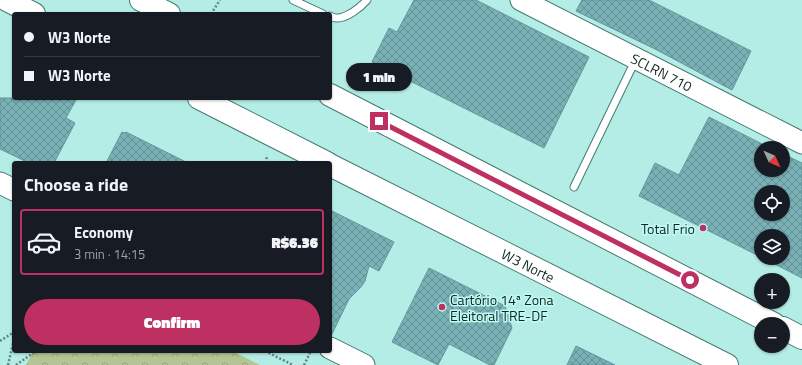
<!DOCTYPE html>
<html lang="en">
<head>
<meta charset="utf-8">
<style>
	:root { --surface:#171b24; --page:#20242c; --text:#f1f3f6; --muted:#9ea1a6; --line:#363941; --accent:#be3061 }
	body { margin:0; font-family:"Titillium Web",sans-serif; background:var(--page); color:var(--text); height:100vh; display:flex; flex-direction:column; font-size:15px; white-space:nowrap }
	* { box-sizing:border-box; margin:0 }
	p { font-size:13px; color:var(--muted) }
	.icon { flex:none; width:22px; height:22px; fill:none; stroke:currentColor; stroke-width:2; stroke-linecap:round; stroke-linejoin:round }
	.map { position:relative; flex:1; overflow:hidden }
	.drawer { position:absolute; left:12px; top:161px; width:320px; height:192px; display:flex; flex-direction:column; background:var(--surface); border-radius:4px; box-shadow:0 1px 3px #0004 }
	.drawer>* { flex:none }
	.hud { position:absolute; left:12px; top:12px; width:320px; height:88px; border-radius:4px; box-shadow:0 1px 3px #0004; display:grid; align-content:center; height:88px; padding:0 12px; background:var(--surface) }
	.needle { width:26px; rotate:134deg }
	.fabs { position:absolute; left:754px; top:141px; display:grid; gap:8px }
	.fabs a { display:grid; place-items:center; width:36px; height:36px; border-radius:50%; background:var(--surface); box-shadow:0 1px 3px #0004; font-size:20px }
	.end { position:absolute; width:18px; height:18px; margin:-9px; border:5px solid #be3061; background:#fff; box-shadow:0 0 0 2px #fff }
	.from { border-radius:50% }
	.bubble { position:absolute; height:28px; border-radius:14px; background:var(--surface); box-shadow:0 1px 3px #0004; font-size:13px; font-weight:800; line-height:28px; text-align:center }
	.hud b { display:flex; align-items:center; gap:14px; height:38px; font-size:15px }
	.hud b+b { border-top:1px solid var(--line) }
	.hud i { width:10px; height:10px; background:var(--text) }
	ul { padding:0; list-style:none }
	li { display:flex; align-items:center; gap:12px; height:66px; margin:0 8px 6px; padding:0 4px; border:2px solid transparent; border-radius:4px }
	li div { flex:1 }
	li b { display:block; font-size:15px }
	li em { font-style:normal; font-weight:800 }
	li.current { border-color:var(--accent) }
	li>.icon { width:36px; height:36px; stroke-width:1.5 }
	h2 { padding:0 12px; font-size:18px; line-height:48px }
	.cta { display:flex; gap:8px; margin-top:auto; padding:8px 12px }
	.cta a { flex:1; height:46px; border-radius:24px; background:var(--accent); color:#fff; font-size:16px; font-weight:800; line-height:46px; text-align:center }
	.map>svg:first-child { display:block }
	.park { fill:url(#park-crowns) }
	.building { fill:url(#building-cross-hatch); stroke:#60979d; fill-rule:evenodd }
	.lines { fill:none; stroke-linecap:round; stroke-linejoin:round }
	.lane-casing { stroke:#447a73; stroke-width:9 }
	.secondary-casing { stroke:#447a73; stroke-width:23 }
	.primary-casing { stroke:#447a73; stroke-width:24 }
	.path { stroke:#5e8580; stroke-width:2.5; stroke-dasharray:2 2; stroke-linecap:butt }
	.lane { stroke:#fff; stroke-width:7 }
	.secondary { stroke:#fff; stroke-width:21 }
	.primary { stroke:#fff; stroke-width:22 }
	.route { stroke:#be3061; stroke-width:5 }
	.poi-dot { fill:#be3061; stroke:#c1faf2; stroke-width:1.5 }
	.labels { text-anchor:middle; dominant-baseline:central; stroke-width:3; stroke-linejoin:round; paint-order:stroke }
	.street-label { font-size:14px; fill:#0f2623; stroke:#c1faf2 }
	.poi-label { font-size:14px; fill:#0f2623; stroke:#c1faf2; text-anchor:end }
</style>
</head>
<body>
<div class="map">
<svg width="802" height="365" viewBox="0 0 802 365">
	<defs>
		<pattern id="park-crowns" width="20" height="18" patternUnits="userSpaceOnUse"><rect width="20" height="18" fill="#b2c593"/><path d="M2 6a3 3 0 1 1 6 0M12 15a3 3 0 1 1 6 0" fill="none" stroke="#98a97e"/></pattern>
		<pattern id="building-cross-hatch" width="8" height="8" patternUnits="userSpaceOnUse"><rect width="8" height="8" fill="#79b1b7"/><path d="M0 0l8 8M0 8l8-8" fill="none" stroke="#629094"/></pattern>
	</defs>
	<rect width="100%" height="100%" fill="#b4ede5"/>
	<polygon class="park" points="33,351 232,351 260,365 26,365"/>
	<g class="building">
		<polygon points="414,0 476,0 589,57 544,148 372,62 389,28 397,32"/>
		<polygon points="582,0 649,0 751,51 732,90 655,49 576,11"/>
		<polygon points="0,98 77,98 66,118 75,123 54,163 29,163 0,149"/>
		<path d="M709,117l61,31h-9v22h22v-16l19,9v115l-39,-20h20v-22h-22v21l-122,-61 16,-33 24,12zM761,192h22v22h-22z"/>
		<polygon points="122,132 125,133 126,132 188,163 106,163"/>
		<polygon points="330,210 394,242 379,271 369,266 365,281 361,287 349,299 331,336"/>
		<polygon points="429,268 505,306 512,328 494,365 490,365 449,344 438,365 392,342"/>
		<polygon points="576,346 615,365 567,365"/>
	</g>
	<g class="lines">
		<g class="lane-casing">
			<g id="lane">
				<polyline points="293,0 323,14"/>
				<path d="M330,16c2,1 4,2 6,2 10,1 25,-11 31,-18"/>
				<polyline points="574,187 635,61"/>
			</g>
		</g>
		<g class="secondary-casing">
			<g id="secondary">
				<path id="s1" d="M521,0l281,143"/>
				<polyline points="0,183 14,190"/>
				<polyline points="330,348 364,365"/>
			</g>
		</g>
		<g class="primary-casing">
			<g id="primary">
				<polyline points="7,0 34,14"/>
				<polyline points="141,0 169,14"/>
				<polyline points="330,95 774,324"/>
				<polyline points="199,98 327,163"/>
				<path id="s2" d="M330,165l397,200"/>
				<polyline points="783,328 802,338"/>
			</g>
		</g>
		<g class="path">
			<polyline points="211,14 220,0"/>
			<polyline points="266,163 267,155"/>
			<polyline points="0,341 14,332"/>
			<polyline points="265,351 293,365"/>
			<polyline points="8,365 14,339"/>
			<polyline points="16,365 36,351"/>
			<polyline points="304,365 310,353"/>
		</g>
		<use href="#lane" class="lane"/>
		<use href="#secondary" class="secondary"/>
		<use href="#primary" class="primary"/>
	</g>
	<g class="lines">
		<polyline class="route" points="379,121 690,280"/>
	</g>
	<g class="poi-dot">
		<circle cx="703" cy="228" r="4"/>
		<circle cx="442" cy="307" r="4"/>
	</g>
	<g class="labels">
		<g class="street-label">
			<text stroke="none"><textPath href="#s1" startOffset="158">SCLRN 710</textPath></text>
			<text stroke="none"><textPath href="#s2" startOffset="222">W3 Norte</textPath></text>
		</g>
		<g class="poi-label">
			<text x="695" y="228">Total Frio</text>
			<text x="450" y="299" text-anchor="start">Cartório 14ª Zona<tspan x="450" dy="16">Eleitoral TRE-DF</tspan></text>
		</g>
	</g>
</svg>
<div class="fabs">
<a><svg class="needle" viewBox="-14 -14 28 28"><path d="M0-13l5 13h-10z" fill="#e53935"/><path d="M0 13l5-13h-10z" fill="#9ea1a6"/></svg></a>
<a><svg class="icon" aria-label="locate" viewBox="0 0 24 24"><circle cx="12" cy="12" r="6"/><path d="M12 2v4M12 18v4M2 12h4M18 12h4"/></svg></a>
<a><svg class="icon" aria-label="layers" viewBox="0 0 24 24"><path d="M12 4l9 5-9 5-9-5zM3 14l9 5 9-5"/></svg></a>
<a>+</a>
<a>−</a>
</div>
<i class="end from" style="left:690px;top:280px"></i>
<i class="end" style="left:379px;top:121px"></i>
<div class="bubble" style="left:346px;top:63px;width:66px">1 min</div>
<div class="hud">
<b><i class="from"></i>W3 Norte</b>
<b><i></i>W3 Norte</b>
</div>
<section class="drawer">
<h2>Choose a ride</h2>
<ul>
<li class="current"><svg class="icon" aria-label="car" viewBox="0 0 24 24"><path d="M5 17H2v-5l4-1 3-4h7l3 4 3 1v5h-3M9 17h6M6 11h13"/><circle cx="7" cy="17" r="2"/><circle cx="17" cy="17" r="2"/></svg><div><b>Economy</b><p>3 min · 14:15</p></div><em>R$6.36</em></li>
</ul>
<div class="cta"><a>Confirm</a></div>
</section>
</div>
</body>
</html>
